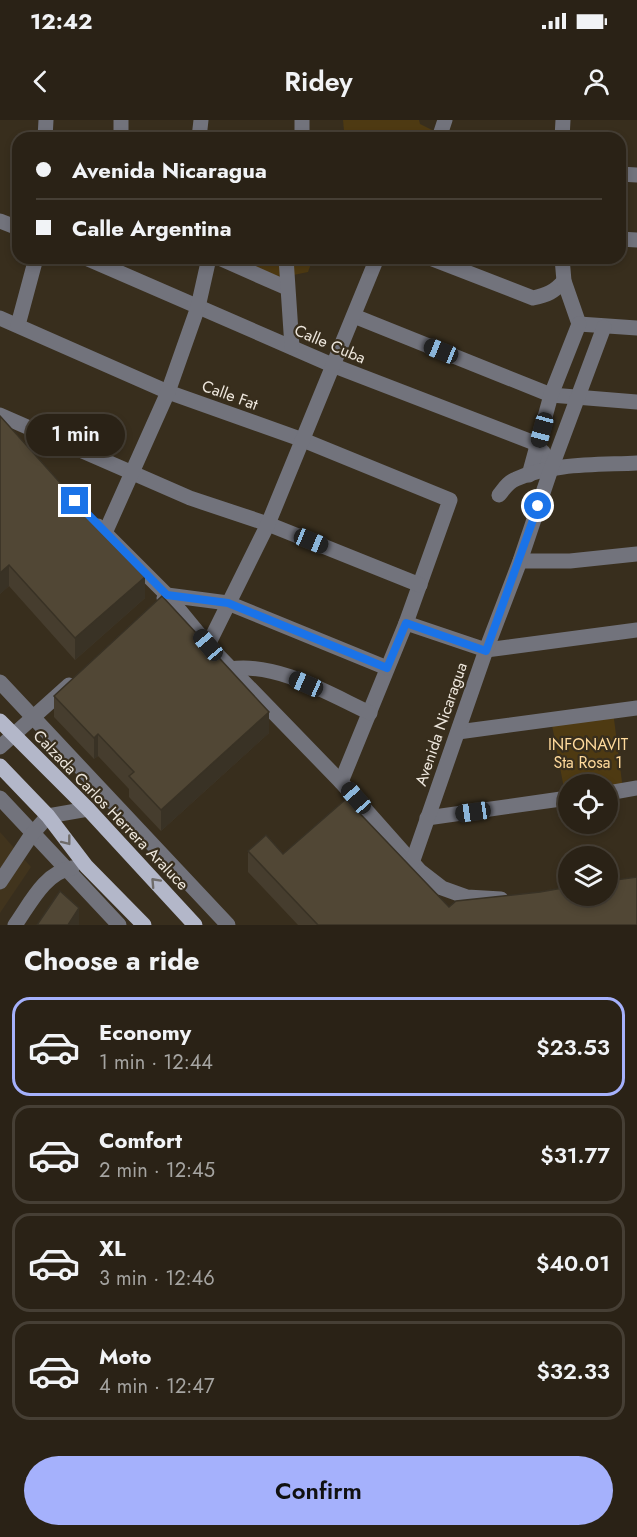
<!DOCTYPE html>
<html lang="en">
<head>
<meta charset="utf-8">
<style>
	:root { --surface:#2a2216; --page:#362f23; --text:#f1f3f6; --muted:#a5a4a1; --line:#463f35; --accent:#a5b1fc }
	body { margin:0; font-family:Jost,sans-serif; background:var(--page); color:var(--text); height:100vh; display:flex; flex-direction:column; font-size:22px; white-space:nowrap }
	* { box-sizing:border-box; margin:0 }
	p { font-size:20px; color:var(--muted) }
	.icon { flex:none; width:33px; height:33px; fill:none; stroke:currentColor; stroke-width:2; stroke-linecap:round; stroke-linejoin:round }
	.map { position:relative; height:805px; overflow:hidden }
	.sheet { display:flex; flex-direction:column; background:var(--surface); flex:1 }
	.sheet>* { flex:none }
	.guide { position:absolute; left:12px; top:12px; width:614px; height:132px; border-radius:18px; box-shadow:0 3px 9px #0003,0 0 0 2px var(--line); display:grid; align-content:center; height:132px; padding:0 24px; background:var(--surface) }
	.fabs { position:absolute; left:558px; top:654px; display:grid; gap:12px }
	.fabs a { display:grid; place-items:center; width:60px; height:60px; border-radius:50%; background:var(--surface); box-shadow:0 3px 9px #0003,0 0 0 2px var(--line); font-size:30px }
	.end { position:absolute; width:27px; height:27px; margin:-14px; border:8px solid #1a73e8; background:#fff; box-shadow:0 0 0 3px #fff }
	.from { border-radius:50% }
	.bubble { position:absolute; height:42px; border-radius:21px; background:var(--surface); box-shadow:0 3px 9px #0003,0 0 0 2px var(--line); font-size:20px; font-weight:600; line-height:42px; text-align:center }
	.car { position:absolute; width:18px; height:36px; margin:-18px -9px; border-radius:8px; box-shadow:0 0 4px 2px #0007; background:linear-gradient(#222 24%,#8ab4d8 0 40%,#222 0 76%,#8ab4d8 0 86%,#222 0) }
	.guide b { display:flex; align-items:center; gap:21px; height:57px; font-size:22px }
	.guide b+b { border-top:2px solid var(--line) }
	.guide i { width:15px; height:15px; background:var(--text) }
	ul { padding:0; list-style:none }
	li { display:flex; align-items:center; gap:18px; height:99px; margin:0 12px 9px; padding:0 12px; border:3px solid var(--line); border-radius:18px }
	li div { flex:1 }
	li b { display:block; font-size:22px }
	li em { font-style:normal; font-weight:600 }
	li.active { border-color:var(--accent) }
	li>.icon { width:54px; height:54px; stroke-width:1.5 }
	h2 { padding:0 24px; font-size:27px; line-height:72px }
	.action { display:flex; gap:12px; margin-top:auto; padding:12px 24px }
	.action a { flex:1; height:69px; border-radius:36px; background:var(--accent); color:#111; font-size:24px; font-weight:600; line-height:69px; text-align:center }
	.status { display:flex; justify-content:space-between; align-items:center; height:42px; padding:0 30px; background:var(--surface); direction:ltr }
	.status svg { height:16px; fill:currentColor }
	header { display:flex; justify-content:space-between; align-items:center; height:78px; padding:0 24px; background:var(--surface); font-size:27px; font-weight:600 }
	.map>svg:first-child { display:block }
	.built { fill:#41341d }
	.green { fill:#4e3a12 }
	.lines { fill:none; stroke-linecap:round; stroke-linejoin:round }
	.minor { stroke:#72737c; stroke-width:15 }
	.major { stroke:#b3b7c9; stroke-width:15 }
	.wall { fill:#463d2e }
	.shaded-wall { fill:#393225 }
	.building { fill:#514735; stroke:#393225; stroke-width:1.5 }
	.oneway { stroke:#6f6c6a }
	.route { stroke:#1a73e8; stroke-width:8 }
	.labels { text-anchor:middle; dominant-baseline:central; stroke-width:4.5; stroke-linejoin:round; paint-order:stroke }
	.street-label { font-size:16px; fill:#efe8de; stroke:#382e1d }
	.park-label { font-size:16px; fill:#ffda9c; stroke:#382e1d }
</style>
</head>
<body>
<div class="status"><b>12:42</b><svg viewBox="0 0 49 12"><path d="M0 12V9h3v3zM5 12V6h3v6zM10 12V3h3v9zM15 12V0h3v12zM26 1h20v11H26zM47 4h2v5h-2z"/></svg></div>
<header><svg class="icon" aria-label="back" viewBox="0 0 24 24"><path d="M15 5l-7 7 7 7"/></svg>Ridey<svg class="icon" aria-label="person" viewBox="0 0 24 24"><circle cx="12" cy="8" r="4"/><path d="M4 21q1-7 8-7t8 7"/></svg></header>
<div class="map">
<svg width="637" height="805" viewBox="0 0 637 805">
	<rect width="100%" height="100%" fill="#382e1d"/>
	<polygon class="built" points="0,712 31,747 0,793"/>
	<g class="green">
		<polygon points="343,0 419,0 420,4 436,12 433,18 340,18 344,11"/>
		<polygon points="232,138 313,138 308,152 279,158"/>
		<polygon points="613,591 623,670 608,673 608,664 568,664 568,678 566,679 551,600"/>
	</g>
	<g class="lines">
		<g class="minor">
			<polyline points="302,0 302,18"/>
			<polyline points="45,18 46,0"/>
			<polyline points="121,18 121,0"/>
			<polyline points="199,18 201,0"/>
			<polyline points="439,18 445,0"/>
			<polyline points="562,18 563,0"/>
			<polyline points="620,54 637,55"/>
			<polyline points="0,101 18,108"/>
			<polyline points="620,119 637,120"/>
			<polyline points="86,138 332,245 532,322 543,332 551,349"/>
			<polyline points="219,138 287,168"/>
			<polyline points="286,138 292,227"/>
			<path d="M430,138l103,40c14,-3 21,-6 31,-17"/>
			<polyline points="562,138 564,161 579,204"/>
			<polyline points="354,196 551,275 637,282"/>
			<polyline points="0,198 168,272 303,320 450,380 406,503 341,662"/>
			<polyline points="579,204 637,208"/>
			<polyline points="18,205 36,138"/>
			<polyline points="0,295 190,378 268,404 420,465"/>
			<polyline points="529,355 551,275 579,204"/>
			<path d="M499,375c5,-6 9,-13 17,-16 34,-16 84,-14 121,-16"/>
			<polyline points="98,406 167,475 208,525 341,662 420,751 442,768 467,777 501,779"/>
			<polyline points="105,413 168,272 198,187 209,138"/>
			<polyline points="520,441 570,441 637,434"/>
			<polyline points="164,478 167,475 228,483 387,548"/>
			<polyline points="406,503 486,530 637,510"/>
			<polyline points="208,525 268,404 377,138"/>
			<path d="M230,549c47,-7 99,25 140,44"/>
			<polyline points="0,562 228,805"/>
			<polyline points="458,612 637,588"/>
			<polyline points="0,627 69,565"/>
			<polyline points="608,673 637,668"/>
			<polyline points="0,678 119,805"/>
			<polyline points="427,698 568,678"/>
			<polyline points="412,743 486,530 520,441 551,349 604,207"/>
			<polyline points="0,762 32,714 48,696 88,689"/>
			<path d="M15,805c15,-21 30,-53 57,-57"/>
		</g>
		<g class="major">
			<polyline points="0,601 88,689 195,805"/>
			<polyline points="0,646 48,696 86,746 144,805"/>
		</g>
	</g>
	<g class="wall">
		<polygon points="0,296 145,478 75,540 9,466 0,474"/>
		<polygon points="54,576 269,613 161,711 129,677 129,669 98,636 94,639 54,597"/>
		<polygon points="248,731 283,734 449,787 540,772 637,805 298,805 248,752"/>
	</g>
	<g class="shaded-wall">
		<polygon points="9,445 9,466 0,474 0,453"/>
		<polygon points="145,457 145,478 75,540 75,518"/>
		<polygon points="269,592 269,613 161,711 161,690"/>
		<polygon points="98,614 98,636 94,639 94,618"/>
		<polygon points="79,788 79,805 68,805"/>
	</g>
	<g class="building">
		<polygon points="0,296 145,457 75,518 9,445 0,453"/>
		<polygon points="162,476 269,592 161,690 129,656 134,652 98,614 94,618 54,576"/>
		<polygon points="346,679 449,787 456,781 540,772 568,767 568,776 608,776 608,761 637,757 637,805 318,805 248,731 266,715 283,734"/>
		<polygon points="60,771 79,788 68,805 37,805"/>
	</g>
	<defs><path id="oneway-chevron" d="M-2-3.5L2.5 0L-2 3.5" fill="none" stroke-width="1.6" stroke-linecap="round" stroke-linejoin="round" transform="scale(1.5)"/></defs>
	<g class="oneway">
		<use href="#oneway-chevron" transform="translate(67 721) rotate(52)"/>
		<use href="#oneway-chevron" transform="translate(155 762) rotate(-133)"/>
	</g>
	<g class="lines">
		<polyline class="route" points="75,381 167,475 228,483 387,548 406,503 486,531 538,386"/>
	</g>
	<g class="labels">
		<g class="street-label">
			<text transform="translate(330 224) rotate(23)">Calle Cuba</text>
			<text transform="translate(230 275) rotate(20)">Calle Fat</text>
			<text transform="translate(441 604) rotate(-71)">Avenida Nicaragua</text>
			<text transform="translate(111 690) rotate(46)">Calzada Carlos Herrera Araluce</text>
		</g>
		<g class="park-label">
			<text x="588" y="624">INFONAVIT<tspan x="588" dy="18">Sta Rosa 1</tspan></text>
		</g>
	</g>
</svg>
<div class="fabs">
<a><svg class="icon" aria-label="locate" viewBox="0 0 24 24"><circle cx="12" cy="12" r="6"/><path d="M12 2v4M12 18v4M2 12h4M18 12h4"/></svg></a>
<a><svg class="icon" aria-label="layers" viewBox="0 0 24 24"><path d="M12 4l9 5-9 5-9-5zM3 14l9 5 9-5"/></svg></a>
</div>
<i class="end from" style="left:538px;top:386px"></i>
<i class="end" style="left:75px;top:381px"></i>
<div class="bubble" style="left:26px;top:294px;width:99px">1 min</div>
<i class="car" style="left:441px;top:231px;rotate:292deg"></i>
<i class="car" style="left:542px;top:310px;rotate:195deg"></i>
<i class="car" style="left:311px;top:421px;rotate:112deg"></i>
<i class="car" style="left:208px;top:525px;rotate:320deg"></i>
<i class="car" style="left:306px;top:564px;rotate:294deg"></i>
<i class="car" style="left:356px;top:678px;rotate:319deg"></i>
<i class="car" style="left:473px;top:692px;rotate:262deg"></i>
<div class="guide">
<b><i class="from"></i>Avenida Nicaragua</b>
<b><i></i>Calle Argentina</b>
</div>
</div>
<section class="sheet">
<h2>Choose a ride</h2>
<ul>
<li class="active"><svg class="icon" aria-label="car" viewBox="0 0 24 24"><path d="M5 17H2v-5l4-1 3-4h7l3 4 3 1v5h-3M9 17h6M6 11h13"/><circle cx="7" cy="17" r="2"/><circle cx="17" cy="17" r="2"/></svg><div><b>Economy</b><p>1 min · 12:44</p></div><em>$23.53</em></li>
<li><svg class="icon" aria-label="car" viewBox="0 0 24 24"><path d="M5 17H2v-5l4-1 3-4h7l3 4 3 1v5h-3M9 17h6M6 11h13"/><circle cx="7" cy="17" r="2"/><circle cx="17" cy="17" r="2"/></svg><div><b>Comfort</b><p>2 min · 12:45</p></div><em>$31.77</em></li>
<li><svg class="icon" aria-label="car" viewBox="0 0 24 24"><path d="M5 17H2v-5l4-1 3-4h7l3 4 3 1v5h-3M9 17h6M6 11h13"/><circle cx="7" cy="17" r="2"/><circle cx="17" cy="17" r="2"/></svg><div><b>XL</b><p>3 min · 12:46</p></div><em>$40.01</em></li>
<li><svg class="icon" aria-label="car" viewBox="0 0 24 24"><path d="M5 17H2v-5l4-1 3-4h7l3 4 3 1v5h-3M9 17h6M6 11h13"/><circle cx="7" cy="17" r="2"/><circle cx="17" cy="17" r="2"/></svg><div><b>Moto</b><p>4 min · 12:47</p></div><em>$32.33</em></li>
</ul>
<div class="action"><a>Confirm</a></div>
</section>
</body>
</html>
